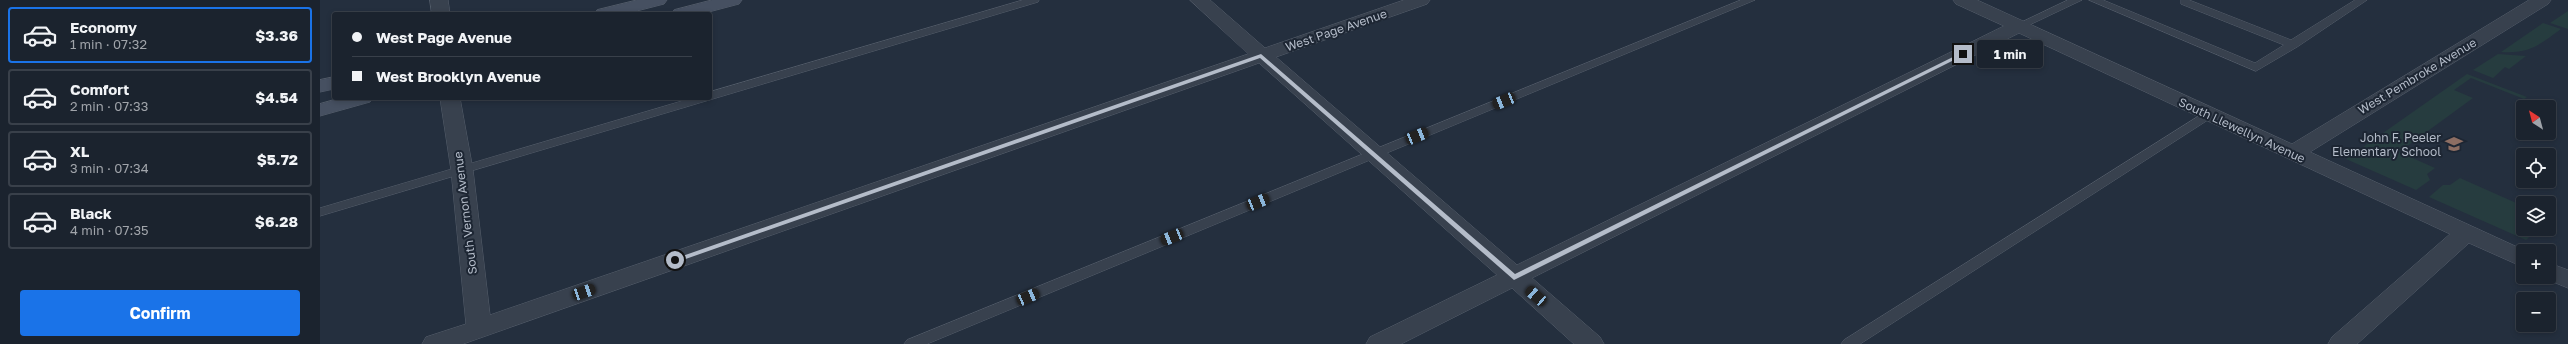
<!DOCTYPE html>
<html lang="en">
<head>
<meta charset="utf-8">
<style>
	:root { --surface:#1b232e; --page:#242b36; --text:#f1f3f6; --muted:#a0a4aa; --line:#39404a; --accent:#1a73e8 }
	body { margin:0; font-family:"Golos Text",sans-serif; background:var(--page); color:var(--text); height:100vh; display:flex; flex-direction:column; font-size:15px; white-space:nowrap }
	* { box-sizing:border-box; margin:0 }
	p { font-size:13px; color:var(--muted) }
	.icon { flex:none; width:22px; height:22px; fill:none; stroke:currentColor; stroke-width:2; stroke-linecap:round; stroke-linejoin:round }
	.map { position:relative; flex:1; overflow:hidden }
	.drawer { display:flex; flex-direction:column; background:var(--surface); width:320px }
	.drawer>* { flex:none }
	.banner { position:absolute; left:12px; top:12px; width:380px; height:88px; border-radius:4px; box-shadow:0 2px 6px #0003,0 0 0 1px var(--line); display:grid; align-content:center; height:88px; padding:0 20px; background:var(--surface) }
	.needle { width:26px; rotate:324deg }
	.buttons { position:absolute; left:2196px; top:100px; display:grid; gap:8px }
	.buttons a { display:grid; place-items:center; width:40px; height:40px; border-radius:4px; background:var(--surface); box-shadow:0 2px 6px #0003,0 0 0 1px var(--line); font-size:20px }
	.end { position:absolute; width:18px; height:18px; margin:-9px; border:5px solid #b4bcc9; background:#111; box-shadow:0 0 0 2px #111 }
	.from { border-radius:50% }
	.bubble { position:absolute; height:28px; border-radius:4px; background:var(--surface); box-shadow:0 2px 6px #0003,0 0 0 1px var(--line); font-size:13px; font-weight:700; line-height:28px; text-align:center }
	.car { position:absolute; width:12px; height:24px; margin:-12px -6px; border-radius:5px; box-shadow:0 0 3px 1px #0007; background:linear-gradient(#222 24%,#8ab4d8 0 40%,#222 0 76%,#8ab4d8 0 86%,#222 0) }
	.banner b { display:flex; align-items:center; gap:14px; height:38px; font-size:15px }
	.banner b+b { border-top:1px solid var(--line) }
	.banner i { width:10px; height:10px; background:var(--text) }
	ul { padding:7px 0 0; list-style:none }
	li { display:flex; align-items:center; gap:12px; height:56px; margin:0 8px 6px; padding:0 12px; border:2px solid var(--line); border-radius:4px }
	li div { flex:1 }
	li b { display:block; font-size:15px }
	li em { font-style:normal; font-weight:700 }
	li.selected { border-color:var(--accent) }
	li>.icon { width:36px; height:36px; stroke-width:1.5 }
	.cta { display:flex; gap:8px; margin-top:auto; padding:8px 20px }
	.cta a { flex:1; height:46px; border-radius:4px; background:var(--accent); color:#fff; font-size:16px; font-weight:700; line-height:46px; text-align:center }
	main { display:flex; flex:1; min-height:0 }
	.map>svg:first-child { display:block }
	.green { fill:#263c3f }
	.lines { fill:none; stroke-linecap:round; stroke-linejoin:round }
	.service-casing { stroke:#565f6c; stroke-width:1 }
	.minor-casing { stroke:#565f6c; stroke-width:1 }
	.secondary-casing { stroke:#565f6c; stroke-width:1 }
	.service { fill:#38414e; fill-rule:evenodd }
	.minor { fill:#38414e; fill-rule:evenodd }
	.secondary { fill:#465061; fill-rule:evenodd }
	.route { fill:#b4bcc9 }
	.labels { text-anchor:middle; dominant-baseline:central; stroke-width:4; stroke-linejoin:round; paint-order:stroke }
	.street-label { font-size:12px; fill:#b4bcc9; stroke:#1d2633 }
	.poi-label { font-size:12px; fill:#b4bcc9; stroke:#1d2633; text-anchor:end }
</style>
</head>
<body>
<main>
<section class="drawer">
<ul>
<li class="selected"><svg class="icon" aria-label="car" viewBox="0 0 24 24"><path d="M5 17H2v-5l4-1 3-4h7l3 4 3 1v5h-3M9 17h6M6 11h13"/><circle cx="7" cy="17" r="2"/><circle cx="17" cy="17" r="2"/></svg><div><b>Economy</b><p>1 min · 07:32</p></div><em>$3.36</em></li>
<li><svg class="icon" aria-label="car" viewBox="0 0 24 24"><path d="M5 17H2v-5l4-1 3-4h7l3 4 3 1v5h-3M9 17h6M6 11h13"/><circle cx="7" cy="17" r="2"/><circle cx="17" cy="17" r="2"/></svg><div><b>Comfort</b><p>2 min · 07:33</p></div><em>$4.54</em></li>
<li><svg class="icon" aria-label="car" viewBox="0 0 24 24"><path d="M5 17H2v-5l4-1 3-4h7l3 4 3 1v5h-3M9 17h6M6 11h13"/><circle cx="7" cy="17" r="2"/><circle cx="17" cy="17" r="2"/></svg><div><b>XL</b><p>3 min · 07:34</p></div><em>$5.72</em></li>
<li><svg class="icon" aria-label="car" viewBox="0 0 24 24"><path d="M5 17H2v-5l4-1 3-4h7l3 4 3 1v5h-3M9 17h6M6 11h13"/><circle cx="7" cy="17" r="2"/><circle cx="17" cy="17" r="2"/></svg><div><b>Black</b><p>4 min · 07:35</p></div><em>$6.28</em></li>
</ul>
<div class="cta"><a>Confirm</a></div>
</section>
<div class="map">
<svg width="2248" height="344" viewBox="0 0 2248 344">
	<rect width="100%" height="100%" fill="#242f3e"/>
	<g class="green">
		<polygon points="2248,11 2248,29 2230,23"/>
		<path d="M2223,23l18,6c-22,16 -31,25 -60,23z"/>
		<polygon points="2178,54 2206,56 2189,69 2185,67 2173,78 2153,70"/>
		<polygon points="2147,74 2207,97 2204,99 2151,78 2134,90 2153,98 2079,152 2115,168 2107,174 2110,180 2096,190 2026,159"/>
		<polygon points="2140,178 2203,206 2203,229 2217,229 2206,240 2109,197 2123,185 2130,185"/>
	</g>
	<g class="lines">
		<g class="service-casing">
			<g id="service">
				<polygon points="703,0 719,0 718,2 0,216 0,208 372,98 390,98 390,92"/>
				<polygon points="1421,0 1435,0 607,344 584,344 587,340"/>
				<polygon points="1748,0 1762,0 1703,28 1699,29 1694,26"/>
				<polygon points="1769,0 1783,0 1935,63 1964,45 1861,4 1861,0 1869,0 1971,40 2035,0 2047,0 1977,47 1936,71"/>
				<polygon points="1887,111 1893,115 1891,118 1540,344 1521,344 1524,340"/>
			</g>
		</g>
		<g class="minor-casing">
			<g id="minor">
				<polygon points="110,0 128,0 130,14 112,14"/>
				<polygon points="870,0 890,0 945,48 1084,0 1110,0 1107,4 956,57 1197,265 1684,26 1636,4 1633,0 1657,0 1972,144 2209,0 2231,0 2228,4 1990,152 2206,251 2203,251 2203,267 2149,243 2037,344 2008,344 2012,337 2130,234 1699,33 1212,278 1280,337 1284,344 1254,344 1192,288 1081,344 1046,344 1050,337 1177,275 939,63 143,344 102,344 106,337 146,324 131,170 120,98 140,98 153,170 170,315 928,54"/>
				<polygon points="2229,263 2248,270 2248,288 2221,277 2229,277"/>
			</g>
		</g>
		<g class="secondary-casing">
			<g id="secondary">
				<polygon points="317,0 347,0 344,4 305,14 274,14 277,10"/>
				<polygon points="392,0 422,0 419,4 381,14 351,14 354,10"/>
				<polygon points="14,77 14,89 0,92 0,80"/>
				<polygon points="20,98 53,98 50,102 0,116 0,104"/>
			</g>
		</g>
		<use href="#service" class="service"/>
		<use href="#minor" class="minor"/>
		<use href="#secondary" class="secondary"/>
	</g>
	<polygon class="route" points="1641,53 1646,54 1194,280 940,58 357,262 351,260 941,54 1195,274"/>
	<defs>
		<g id="school-bare" transform="scale(1.38)"><path d="M0-5L7-2L0 1L-7-2ZM-4 1L0 2.5L4 1V4Q0 6-4 4Z" fill="#8d6e63" stroke="#1d2633" stroke-width="2.5" paint-order="stroke"/></g>
	</defs>
	<g fill-rule="evenodd">
		<use href="#school-bare" x="2134" y="144"/>
	</g>
	<g class="labels">
		<g class="street-label">
			<text transform="translate(1016 30) rotate(-19)">West Page Avenue</text>
			<text transform="translate(2097 76) rotate(-31)">West Pembroke Avenue</text>
			<text transform="translate(1922 130) rotate(25)">South Llewellyn Avenue</text>
			<text transform="translate(145 213) rotate(-97)">South Vernon Avenue</text>
		</g>
		<g class="poi-label">
			<text x="2121" y="137">John F. Peeler<tspan x="2121" dy="14">Elementary School</tspan></text>
		</g>
	</g>
</svg>
<div class="buttons">
<a><svg class="needle" viewBox="-14 -14 28 28"><path d="M0-13l5 13h-10z" fill="#e53935"/><path d="M0 13l5-13h-10z" fill="#a0a4aa"/></svg></a>
<a><svg class="icon" aria-label="locate" viewBox="0 0 24 24"><circle cx="12" cy="12" r="6"/><path d="M12 2v4M12 18v4M2 12h4M18 12h4"/></svg></a>
<a><svg class="icon" aria-label="layers" viewBox="0 0 24 24"><path d="M12 4l9 5-9 5-9-5zM3 14l9 5 9-5"/></svg></a>
<a>+</a>
<a>−</a>
</div>
<i class="end from" style="left:355px;top:260px"></i>
<i class="end" style="left:1643px;top:54px"></i>
<div class="bubble" style="left:1657px;top:40px;width:66px">1 min</div>
<i class="car" style="left:1184px;top:101px;rotate:248deg"></i>
<i class="car" style="left:1097px;top:136px;rotate:68deg"></i>
<i class="car" style="left:938px;top:202px;rotate:68deg"></i>
<i class="car" style="left:852px;top:237px;rotate:248deg"></i>
<i class="car" style="left:264px;top:292px;rotate:71deg"></i>
<i class="car" style="left:1216px;top:296px;rotate:311deg"></i>
<i class="car" style="left:708px;top:297px;rotate:67deg"></i>
<div class="banner">
<b><i class="from"></i>West Page Avenue</b>
<b><i></i>West Brooklyn Avenue</b>
</div>
</div>
</main>
</body>
</html>
